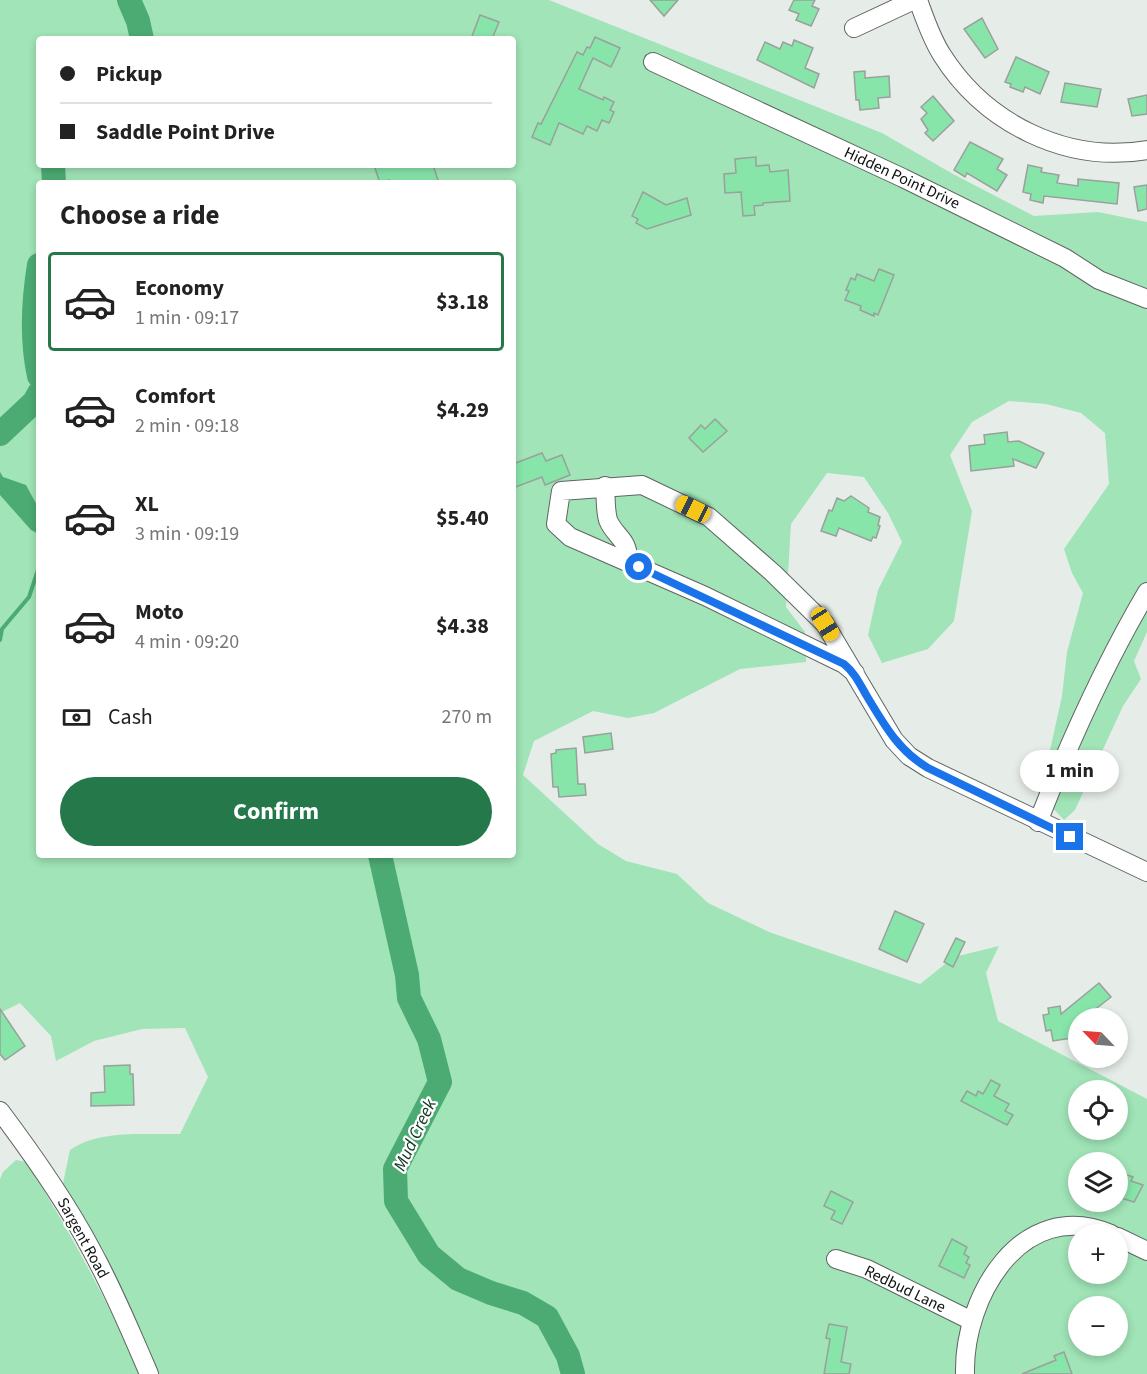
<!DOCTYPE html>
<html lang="en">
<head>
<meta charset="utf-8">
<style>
	:root { --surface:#fff; --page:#f2f2f2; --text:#222; --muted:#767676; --line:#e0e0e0; --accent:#24784a }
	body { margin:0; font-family:"Source Sans 3",sans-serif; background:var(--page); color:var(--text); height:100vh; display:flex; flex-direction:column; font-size:22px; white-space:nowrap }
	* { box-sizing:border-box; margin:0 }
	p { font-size:20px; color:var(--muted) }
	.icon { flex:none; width:33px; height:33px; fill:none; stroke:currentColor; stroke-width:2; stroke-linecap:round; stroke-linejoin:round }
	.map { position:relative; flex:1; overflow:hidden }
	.details { position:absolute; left:36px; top:180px; width:480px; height:678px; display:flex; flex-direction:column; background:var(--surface); border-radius:6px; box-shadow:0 3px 9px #0003 }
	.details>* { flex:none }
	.banner { position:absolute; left:36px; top:36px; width:480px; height:132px; border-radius:6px; box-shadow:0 3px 9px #0003; display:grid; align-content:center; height:132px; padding:0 24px; background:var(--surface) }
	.needle { width:39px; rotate:295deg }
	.buttons { position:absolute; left:1068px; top:1008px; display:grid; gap:12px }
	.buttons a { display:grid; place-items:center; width:60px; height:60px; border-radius:50%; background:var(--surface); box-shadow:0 3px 9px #0003; font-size:30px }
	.end { position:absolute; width:27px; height:27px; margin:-14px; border:8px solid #1a73e8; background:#fff; box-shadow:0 0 0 3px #fff }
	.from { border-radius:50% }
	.bubble { position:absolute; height:42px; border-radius:21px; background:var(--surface); box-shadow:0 3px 9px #0003; font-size:20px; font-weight:700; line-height:42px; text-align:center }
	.car { position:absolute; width:18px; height:36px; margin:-18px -9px; border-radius:8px; box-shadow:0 0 4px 2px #0007; background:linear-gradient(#f5c518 24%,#345 0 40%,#f5c518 0 76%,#345 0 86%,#f5c518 0) }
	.banner b { display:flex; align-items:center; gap:21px; height:57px; font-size:22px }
	.banner b+b { border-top:2px solid var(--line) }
	.banner i { width:15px; height:15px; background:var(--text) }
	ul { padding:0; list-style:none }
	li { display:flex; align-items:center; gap:18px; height:99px; margin:0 12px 9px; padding:0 12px; border:3px solid transparent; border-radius:6px }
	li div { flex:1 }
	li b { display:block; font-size:22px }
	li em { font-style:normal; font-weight:700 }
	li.on { border-color:var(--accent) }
	li>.icon { width:54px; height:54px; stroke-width:1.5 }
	h2 { padding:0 24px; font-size:27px; line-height:72px }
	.pay { display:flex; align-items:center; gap:15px; height:66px; padding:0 24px; font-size:22px }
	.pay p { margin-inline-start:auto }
	.cta { display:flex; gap:12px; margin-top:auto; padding:12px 24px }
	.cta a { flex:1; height:69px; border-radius:36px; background:var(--accent); color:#fff; font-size:24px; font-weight:700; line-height:69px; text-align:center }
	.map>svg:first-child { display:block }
	.green { fill:#a0e4b7; fill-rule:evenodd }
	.water { fill:#4cab73 }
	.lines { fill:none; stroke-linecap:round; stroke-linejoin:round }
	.stream { stroke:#4cab73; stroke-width:4 }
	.river { stroke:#4cab73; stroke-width:24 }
	.building { fill:#87e5aa; stroke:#9aa09b; stroke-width:1.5 }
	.minor-casing { stroke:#5f6561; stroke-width:20 }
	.minor { stroke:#fff; stroke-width:18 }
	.route { stroke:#1a73e8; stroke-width:8 }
	.labels { text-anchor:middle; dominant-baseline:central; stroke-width:4.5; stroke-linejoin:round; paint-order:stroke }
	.street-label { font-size:16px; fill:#0e100f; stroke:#fff }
	.water-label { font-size:18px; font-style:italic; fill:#0e3720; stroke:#fff }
</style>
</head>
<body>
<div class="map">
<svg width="1147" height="1374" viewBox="0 0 1147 1374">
	<rect width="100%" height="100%" fill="#e6ede8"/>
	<g class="green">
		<path d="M0,0h549l333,133 71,41 81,42 64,-4 49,10v410l-13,29 7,18 -18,27 -48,104 -11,10 -30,-32 14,-29 14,-63 5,-44 16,-59 -11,-20 -8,-24 45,-65 -4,-51 -24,-20 -35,-9 -37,-3 -37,21 -22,33 22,56 -18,110 -26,28 -46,14 -14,-28 10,-45 24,-48 -14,-29 -24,-36 -37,-4 -36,51 -5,83 19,25 1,30 -66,7 -86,44 -26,5 -35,-7 -59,30 -11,34 75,69 28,17 51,13 31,29 61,29 151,52 34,-27 45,-11 -13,27 12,48 149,78v275h-991l-52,-123 -42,-63 8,-38c30,-21 75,-15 110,-16l28,-57 -23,-49 -43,1 -48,12 -38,20 -5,-25 -31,-33 -20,10zM39,39h474v126h-474zM39,183h474v672h-474zM1078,1090h40v40h-40zM1078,1162h40v40h-40zM1078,1234h40v40h-40zM1078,1306h40v40h-40z"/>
		<path d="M16,1160l10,2c43,67 81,139 115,212h-141v-195l3,-7z"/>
	</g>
	<polygon class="water" points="0,472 3,477 26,485 39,509 39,534 31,530 0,495"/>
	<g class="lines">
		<polyline class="stream" points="0,640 2,629 29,597 39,567"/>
		<g class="river">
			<polyline points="129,0 138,21 142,39"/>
			<polyline points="53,165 54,183"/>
			<path d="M39,265c-6,37 -8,74 0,111"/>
			<polyline points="0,434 34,402 39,393"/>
			<polyline points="380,855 407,975 409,998 429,1039 440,1082 395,1169 396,1201 429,1255 458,1279 491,1293 523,1303 547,1317 568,1356 573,1374"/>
		</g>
	</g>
	<g class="building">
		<polygon points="650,0 678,0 664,16"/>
		<polygon points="794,0 815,0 812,6 819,9 811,26 796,20 799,14 789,10"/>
		<polygon points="480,15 499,22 492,39 471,39"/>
		<polygon points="982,18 998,49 985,58 964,29"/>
		<polygon points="595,37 620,48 611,67 593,58 579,89 603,100 604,97 614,102 610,110 614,112 609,123 602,120 597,131 587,126 583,134 559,123 550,145 532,137 538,123 541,124 577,52 583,55 587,47 590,48"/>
		<polygon points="794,40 813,48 805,68 819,74 814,88 757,60 765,42 780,49 783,42 792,46"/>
		<polygon points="1016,57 1049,72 1040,94 1025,87 1023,92 1010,87 1011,84 1005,82"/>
		<polygon points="865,71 865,78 889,76 890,97 878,98 879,108 860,110 859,100 856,100 854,72"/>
		<polygon points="1065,83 1101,89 1097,107 1061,102"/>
		<polygon points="1147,95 1147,114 1132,116 1128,99"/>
		<polygon points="933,96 954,121 933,141 925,133 928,130 921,119 927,113 921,107"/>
		<polygon points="970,142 1003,159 997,169 1007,175 997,191 967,173 965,177 954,170"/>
		<polygon points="756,157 756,166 769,165 770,172 788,170 790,201 763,203 763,205 754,206 755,215 743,216 741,192 725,193 724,174 736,173 735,159"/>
		<polygon points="374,165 433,165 439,183 390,183 389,180 380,183"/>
		<polygon points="1028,165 1042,168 1041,172 1059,175 1057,183 1078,186 1078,179 1119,183 1117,204 1044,196 1043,203 1030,200 1031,194 1023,192"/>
		<polygon points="1147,185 1147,209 1138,211 1134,187"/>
		<polygon points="643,192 666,205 687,198 691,215 647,229 636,223 638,219 632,216"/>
		<polygon points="879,269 894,275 878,315 874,313 874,316 860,310 861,306 845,300 849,291 846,290 851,278 855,280 857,274 874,281"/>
		<polygon points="715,419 727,431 703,452 689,438 701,425 705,429"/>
		<polygon points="1007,432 1008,442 1019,441 1044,453 1036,468 1013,459 1014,466 971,471 969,446 985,444 984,435"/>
		<polygon points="542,453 546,461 562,455 570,475 545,485 542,477 513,488 513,464"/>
		<polygon points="851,496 869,508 868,512 880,517 878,525 880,526 876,538 873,537 871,541 839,528 836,536 821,531 829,510 832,511 837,498 844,501"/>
		<polygon points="611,733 613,749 585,753 583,737"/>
		<polygon points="576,748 578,784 585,784 586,795 559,797 558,787 553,787 551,754 556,753 556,750"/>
		<polygon points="895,911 924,924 907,962 879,949"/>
		<polygon points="956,938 965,942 953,967 944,962"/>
		<polygon points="1099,983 1111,997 1084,1018 1078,1018 1078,1037 1053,1041 1051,1030 1046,1031 1043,1015 1049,1014 1048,1008 1060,1006 1061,1014"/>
		<polygon points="0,1009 25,1046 5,1060 0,1054"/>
		<polygon points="130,1065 130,1074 133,1074 134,1105 91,1106 91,1093 105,1092 104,1066"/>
		<polygon points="991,1080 1000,1085 994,1096 1009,1104 1005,1111 1013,1115 1007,1125 961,1101 967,1091 976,1096 978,1091 983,1094"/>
		<polygon points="1118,1172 1133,1177 1131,1181 1143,1185 1134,1202 1118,1197"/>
		<polygon points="831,1191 853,1202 842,1224 831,1219 835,1211 824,1206"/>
		<polygon points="952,1239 967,1247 964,1254 969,1257 966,1263 970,1265 964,1278 939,1266"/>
		<polygon points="829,1324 847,1327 841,1362 851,1364 849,1374 824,1374 830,1339 826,1338"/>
		<polygon points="1064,1352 1072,1374 1022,1374 1056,1360 1054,1356"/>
	</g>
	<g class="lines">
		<g class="minor-casing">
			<g id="minor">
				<path d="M918,0c7,19 13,38 24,55 43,68 124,109 205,95"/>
				<polyline points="854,28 914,0"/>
				<polyline points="653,62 903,178 1065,258 1099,280 1147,299"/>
				<path d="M605,486c1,11 0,23 3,34 7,17 21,19 20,41"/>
				<polyline points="855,673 844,664 705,596 570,537 556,524 561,491 642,485 709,517 773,573 825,624 894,740 909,756 928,768 1147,872"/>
				<path d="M1038,822c31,-79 66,-157 109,-230"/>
				<path d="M0,1111c33,44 65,89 91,138 22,40 40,83 58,125"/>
				<polyline points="1118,1237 1147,1251"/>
				<polyline points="836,1259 867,1269 972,1321"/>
				<path d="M965,1374c-2,-77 57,-178 146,-140"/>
			</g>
		</g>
		<use href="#minor" class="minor"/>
	</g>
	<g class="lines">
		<path class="route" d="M639,567l205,97c12,10 16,21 24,34 17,28 31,53 60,70l142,69"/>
	</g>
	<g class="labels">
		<g class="street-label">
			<text transform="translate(902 178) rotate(25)">Hidden Point Drive</text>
			<text transform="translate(83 1238) rotate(61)">Sargent Road</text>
			<text transform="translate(905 1289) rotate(26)">Redbud Lane</text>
		</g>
		<g class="water-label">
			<text transform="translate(415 1135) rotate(-65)">Mud Creek</text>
		</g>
	</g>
</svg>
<div class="buttons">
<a><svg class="needle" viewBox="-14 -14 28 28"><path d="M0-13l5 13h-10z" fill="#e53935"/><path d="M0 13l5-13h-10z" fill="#767676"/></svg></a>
<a><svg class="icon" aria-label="locate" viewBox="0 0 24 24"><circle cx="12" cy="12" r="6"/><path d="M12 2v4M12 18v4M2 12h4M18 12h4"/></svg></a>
<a><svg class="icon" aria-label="layers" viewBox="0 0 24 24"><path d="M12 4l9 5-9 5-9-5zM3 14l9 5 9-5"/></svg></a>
<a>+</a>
<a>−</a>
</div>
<i class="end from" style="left:639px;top:567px"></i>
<i class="end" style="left:1070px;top:837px"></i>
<div class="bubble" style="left:1020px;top:750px;width:99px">1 min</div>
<i class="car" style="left:693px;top:509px;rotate:296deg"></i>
<i class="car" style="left:825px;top:624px;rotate:148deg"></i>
<div class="banner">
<b><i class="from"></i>Pickup</b>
<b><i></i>Saddle Point Drive</b>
</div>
<section class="details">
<h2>Choose a ride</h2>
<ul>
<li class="on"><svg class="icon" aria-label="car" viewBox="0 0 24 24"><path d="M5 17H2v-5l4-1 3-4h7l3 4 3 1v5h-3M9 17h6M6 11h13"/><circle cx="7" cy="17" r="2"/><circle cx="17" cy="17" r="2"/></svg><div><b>Economy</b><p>1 min · 09:17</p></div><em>$3.18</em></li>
<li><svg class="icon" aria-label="car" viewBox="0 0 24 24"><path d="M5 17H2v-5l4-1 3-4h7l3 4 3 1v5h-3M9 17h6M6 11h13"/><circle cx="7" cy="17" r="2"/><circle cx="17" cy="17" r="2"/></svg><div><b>Comfort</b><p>2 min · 09:18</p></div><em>$4.29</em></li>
<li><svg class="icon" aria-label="car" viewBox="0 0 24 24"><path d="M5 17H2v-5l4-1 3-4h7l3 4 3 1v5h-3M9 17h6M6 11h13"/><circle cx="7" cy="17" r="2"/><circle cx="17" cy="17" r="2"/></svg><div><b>XL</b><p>3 min · 09:19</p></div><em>$5.40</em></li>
<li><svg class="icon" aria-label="car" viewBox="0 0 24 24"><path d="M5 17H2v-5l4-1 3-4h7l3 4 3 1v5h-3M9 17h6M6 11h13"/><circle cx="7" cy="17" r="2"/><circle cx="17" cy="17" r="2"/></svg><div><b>Moto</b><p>4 min · 09:20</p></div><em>$4.38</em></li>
</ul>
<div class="pay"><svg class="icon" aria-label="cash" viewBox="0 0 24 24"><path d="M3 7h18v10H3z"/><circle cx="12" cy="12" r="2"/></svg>Cash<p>270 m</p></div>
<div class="cta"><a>Confirm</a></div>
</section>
</div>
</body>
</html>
